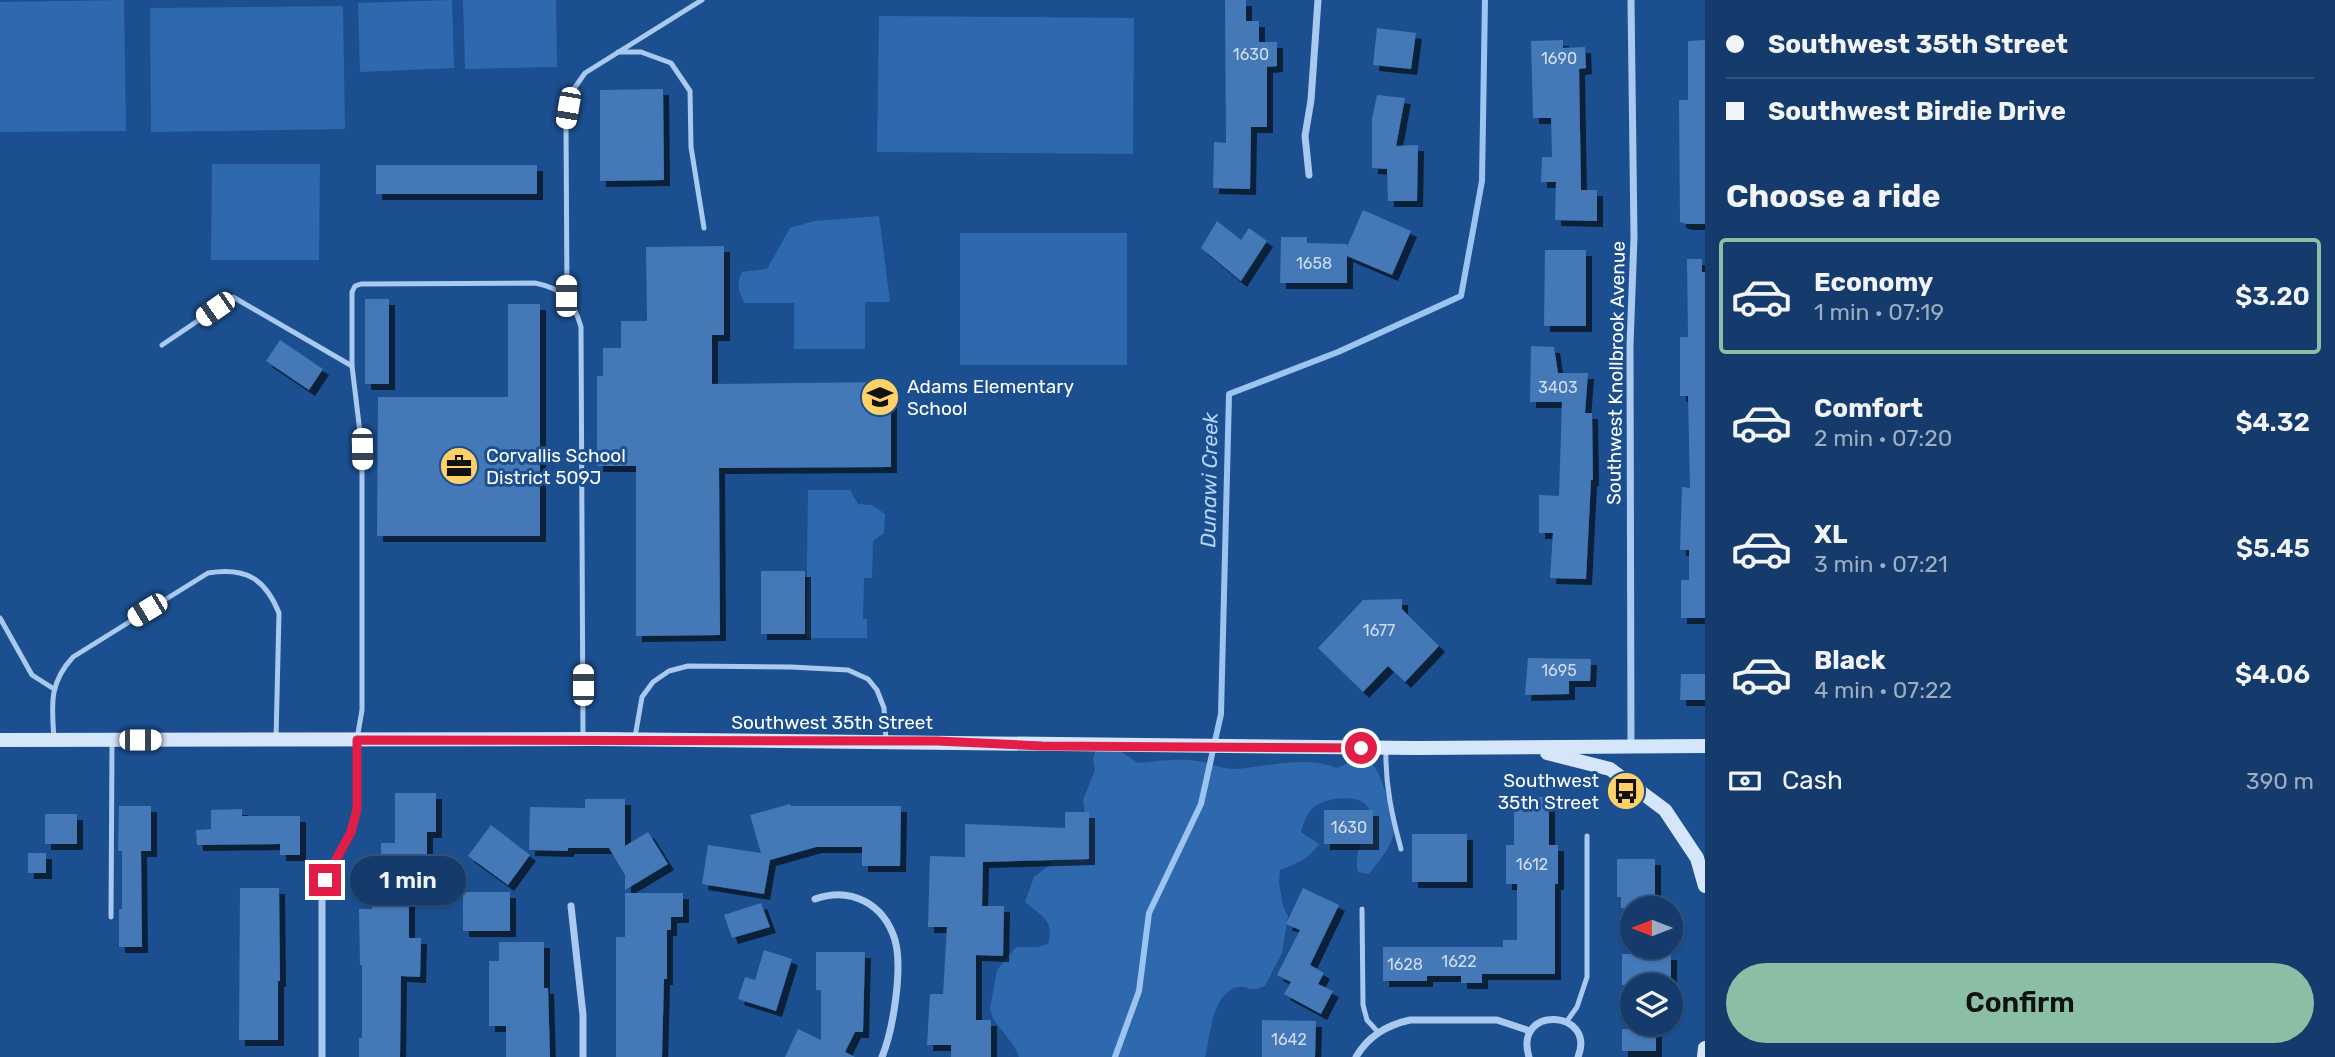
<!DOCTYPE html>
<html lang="en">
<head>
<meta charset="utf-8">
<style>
	:root { --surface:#143b6b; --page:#1d4271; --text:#f1f3f6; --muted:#9dadc1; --line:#33557e; --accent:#8abfa5 }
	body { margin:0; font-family:Rubik,sans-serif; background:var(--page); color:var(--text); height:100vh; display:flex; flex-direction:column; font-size:26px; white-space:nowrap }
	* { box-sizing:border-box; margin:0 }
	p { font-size:23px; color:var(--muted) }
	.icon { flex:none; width:38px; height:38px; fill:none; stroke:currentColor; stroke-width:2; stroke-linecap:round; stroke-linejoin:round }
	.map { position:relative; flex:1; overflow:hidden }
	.side { display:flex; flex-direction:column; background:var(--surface); width:630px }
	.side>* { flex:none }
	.banner { display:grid; align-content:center; height:154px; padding:0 21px; background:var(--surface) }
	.needle { width:46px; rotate:270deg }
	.controls { position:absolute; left:1620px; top:896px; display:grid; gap:14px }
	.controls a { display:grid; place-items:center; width:63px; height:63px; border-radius:50%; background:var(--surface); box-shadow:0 2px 5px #0004,0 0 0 2px var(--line); font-size:35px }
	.end { position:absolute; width:32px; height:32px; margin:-16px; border:9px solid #e11d48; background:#fff; box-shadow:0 0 0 4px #fff }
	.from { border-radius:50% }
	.bubble { position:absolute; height:49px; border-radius:24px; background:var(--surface); box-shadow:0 2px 5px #0004,0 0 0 2px var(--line); font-size:23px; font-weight:600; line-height:49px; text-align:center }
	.car { position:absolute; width:21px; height:42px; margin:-21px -10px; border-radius:9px; box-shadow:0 0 5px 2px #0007; background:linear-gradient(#fff 24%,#345 0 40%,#fff 0 76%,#345 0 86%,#fff 0) }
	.banner b { display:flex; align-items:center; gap:24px; height:66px; font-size:26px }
	.banner b+b { border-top:2px solid var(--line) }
	.banner i { width:18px; height:18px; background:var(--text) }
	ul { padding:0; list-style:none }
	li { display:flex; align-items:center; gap:21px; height:116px; margin:0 14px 10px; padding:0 7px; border:4px solid transparent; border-radius:7px }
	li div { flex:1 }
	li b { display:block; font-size:26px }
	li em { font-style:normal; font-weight:600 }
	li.on { border-color:var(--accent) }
	li>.icon { width:63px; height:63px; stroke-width:1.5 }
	h2 { padding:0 21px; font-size:32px; line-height:84px }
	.pay { display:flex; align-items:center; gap:18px; height:77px; padding:0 21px; font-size:26px }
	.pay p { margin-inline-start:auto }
	.button { display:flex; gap:14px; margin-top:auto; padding:14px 21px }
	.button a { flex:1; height:80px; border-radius:42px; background:var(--accent); color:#111; font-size:28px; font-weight:600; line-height:80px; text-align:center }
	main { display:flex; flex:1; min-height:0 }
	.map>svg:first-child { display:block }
	.green { fill:#2e69ad }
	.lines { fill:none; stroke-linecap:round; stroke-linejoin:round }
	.stream { stroke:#9cc4f0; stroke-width:6 }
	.building { fill:#4478b7; filter:url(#shadow) }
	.lane { stroke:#a9c9ee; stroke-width:5 }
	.street { stroke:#a9c9ee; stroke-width:7 }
	.secondary { stroke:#d6e6fa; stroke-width:14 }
	.route { stroke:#e11d48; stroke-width:9 }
	.labels { text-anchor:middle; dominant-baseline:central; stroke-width:6; stroke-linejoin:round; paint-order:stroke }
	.number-label { font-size:16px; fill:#d0dded }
	.street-label { font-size:19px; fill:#fff; stroke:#1b4f8f }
	.poi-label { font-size:19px; fill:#fff; stroke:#1b4f8f; text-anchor:start }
	.water-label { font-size:21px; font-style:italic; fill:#b5d3f5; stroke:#1b4f8f }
</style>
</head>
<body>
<main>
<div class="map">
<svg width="1705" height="1057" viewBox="0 0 1705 1057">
	<defs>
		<filter id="shadow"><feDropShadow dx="6" dy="6" stdDeviation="0" flood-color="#0009"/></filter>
	</defs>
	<rect width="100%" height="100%" fill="#1b4f8f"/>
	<g class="green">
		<polygon points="124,0 126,131 0,132 0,2"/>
		<polygon points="452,0 454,68 360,72 358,3"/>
		<polygon points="463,0 556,0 557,67 465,69"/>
		<polygon points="343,6 345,129 151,132 150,8"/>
		<polygon points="879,16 1134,18 1133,154 877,152"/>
		<polygon points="212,164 320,164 319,260 211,260"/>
		<path d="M879,216l11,86h-25v47h-71v-46h-49c-7,-12 -9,-18 -3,-31l25,-3 23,-41 24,-7z"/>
		<rect x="960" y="233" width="167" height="132"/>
		<polygon points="808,490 850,490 858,504 872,505 885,514 884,533 873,541 872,578 864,578 863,619 867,619 867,638 806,638"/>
		<path d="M1096,749l24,2 18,12c20,-2 39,-5 60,-2 13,2 23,8 37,8 34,-2 69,-14 102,-1l20,-9h11c10,10 13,21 18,34 13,43 11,45 -17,81l-11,-2c-4,-17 1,-29 15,-39 0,-30 -10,-37 -38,-34 -9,1 -19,5 -25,12 -4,5 -7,14 -9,21l18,12c-10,15 -23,20 -39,26l-1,13 4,23 5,10 -6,37 -17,33c-4,1 -7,3 -11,3 -8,0 -14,-5 -22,0 -22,13 -21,47 -27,68h-186l-5,-11 -21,-27 -3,-11 7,-38 19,-23h21l11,-3c8,-23 -8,-29 -23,-42l9,-25 17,-13v-11l32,-1 6,-9 -6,-43 12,-30 -2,-11z"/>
	</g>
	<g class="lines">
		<polyline class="stream" points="1115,1057 1139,991 1149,913 1201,804 1221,714 1229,394 1338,352 1461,296 1482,181 1485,0"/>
	</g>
	<g class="building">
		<polygon points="1225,0 1246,0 1246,21 1259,21 1259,42 1277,42 1277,66 1267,67 1267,127 1251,127 1250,189 1213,188 1214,142 1226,143"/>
		<polygon points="1377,28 1416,33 1411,69 1373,65"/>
		<polygon points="1563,40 1563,48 1585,47 1586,68 1579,69 1581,190 1597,190 1597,221 1555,220 1556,182 1541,182 1542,157 1552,157 1551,118 1533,118 1531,41"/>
		<polygon points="1705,40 1705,224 1687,224 1680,222 1679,100 1688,100 1688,41"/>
		<polygon points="663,89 664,180 600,181 600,90"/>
		<polygon points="1377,95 1405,98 1396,146 1418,145 1417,201 1388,201 1387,169 1372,168 1372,119"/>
		<rect x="376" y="165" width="161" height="29"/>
		<polygon points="1363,210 1411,231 1392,275 1347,256 1347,283 1280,283 1281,237 1307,237 1307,243 1347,244 1347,247"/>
		<polygon points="1217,221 1241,240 1249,228 1267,241 1241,281 1201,248"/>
		<polygon points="724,246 724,335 712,335 712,384 891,382 891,467 719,468 720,635 636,636 636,466 597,466 597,376 603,376 603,348 621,348 621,321 647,321 646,247"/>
		<polygon points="1545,250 1586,250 1586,326 1544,326"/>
		<polygon points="1687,259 1702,259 1702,272 1705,272 1705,618 1681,618 1681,580 1689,580 1689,550 1680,550 1682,487 1690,488 1688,396 1680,396 1680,337 1688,337"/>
		<rect x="365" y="299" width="24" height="85"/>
		<polygon points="508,304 540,304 540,536 377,536 378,397 508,397"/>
		<polygon points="280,340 323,369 309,390 266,361"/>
		<polygon points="1531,346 1554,347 1558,373 1588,373 1585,413 1592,413 1593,480 1591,480 1586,579 1550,578 1553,533 1539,533 1539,495 1559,496 1562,402 1530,402"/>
		<rect x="761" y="571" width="44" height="63"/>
		<polygon points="1402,599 1402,609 1439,646 1405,682 1388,666 1363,692 1318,648 1363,600"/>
		<polygon points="1528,658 1591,659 1590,681 1569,681 1569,694 1525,695"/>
		<polygon points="1681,674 1705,674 1705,700 1680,700"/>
		<polygon points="395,793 436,793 436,832 427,832 427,881 409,881 409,938 421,938 420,977 401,976 400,1057 359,1057 359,1038 362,1038 362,965 360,965 359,909 372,909 372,890 381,890 381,843 395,843"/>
		<polygon points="1514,797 1549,797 1549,845 1558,845 1558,884 1555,884 1555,974 1482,974 1482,983 1461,983 1461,976 1427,976 1427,981 1383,981 1383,947 1503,947 1503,940 1517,940 1517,884 1506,884 1506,845 1514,845"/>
		<polygon points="585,799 625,799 625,846 648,832 668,864 625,890 625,875 609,848 568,848 568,851 529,850 530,807 585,808"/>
		<polygon points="790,804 791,806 901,806 900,866 862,866 862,847 816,847 770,860 764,894 702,884 708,845 761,853 750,815"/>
		<polygon points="119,806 151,806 151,851 141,851 142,947 119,947 119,909 122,909 122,851 118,851"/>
		<polygon points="242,809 242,816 300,816 300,855 280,855 280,844 197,845 196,830 211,829 211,810"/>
		<rect x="1324" y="810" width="49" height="34"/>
		<polygon points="1065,812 1089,812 1089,859 983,862 982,906 1004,906 1003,956 976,955 976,1020 991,1020 991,1057 951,1057 951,1045 927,1045 930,994 943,994 947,927 928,927 930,856 965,857 965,824 1065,828"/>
		<rect x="45" y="814" width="32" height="30"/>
		<polygon points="491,825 530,855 508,885 468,856"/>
		<rect x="1412" y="834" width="55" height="48"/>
		<rect x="28" y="853" width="18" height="20"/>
		<polygon points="1617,859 1655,859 1655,908 1621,908 1621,897 1617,897"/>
		<polygon points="240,888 279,888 280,981 278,981 278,1040 239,1040"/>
		<polygon points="1303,888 1339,905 1310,965 1324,973 1318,984 1333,991 1321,1014 1284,994 1291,982 1277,975 1300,930 1286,924"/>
		<rect x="463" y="892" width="47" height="39"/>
		<polygon points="625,893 683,893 683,917 671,917 671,930 667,930 667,979 664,979 662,1057 616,1057 616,937 625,937"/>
		<polygon points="761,903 770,927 732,938 724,915"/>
		<polygon points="499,942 544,942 544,988 548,988 550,1057 506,1057 506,1026 489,1026 489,961 499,961"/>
		<polygon points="764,950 792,959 776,1011 738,999 745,977 755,980"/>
		<polygon points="816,952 865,952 863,1032 855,1032 845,1052 855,1057 785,1057 798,1029 821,1040 821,990 816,990"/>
		<rect x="1622" y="954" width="49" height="31"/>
		<polygon points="1262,1020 1316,1021 1315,1057 1262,1057"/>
		<polygon points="1629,1024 1656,1024 1656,1051 1622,1051 1622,1029 1629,1029"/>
	</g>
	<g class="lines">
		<g class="lane">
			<polyline points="618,52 641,52 671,63 690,91 691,147 704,228"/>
			<polyline points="567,296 566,123 571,93 585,73 702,0"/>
			<polyline points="162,345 233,297 352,366"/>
			<polyline points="0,618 32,675 54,689"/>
			<polyline points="635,737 642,697 653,682 669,671 688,666 791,667 848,670 868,679 877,690 884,708 886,741"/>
			<path d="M357,739l5,-29v-261l-10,-83v-74l3,-6 6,-2 174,-1c29,6 38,16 46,44l2,409"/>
			<path d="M54,740c-2,-34 -6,-56 19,-83l135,-84c37,-6 57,5 71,40l-3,126"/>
			<path d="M1386,749c-1,35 6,67 15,100"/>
			<polyline points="1362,909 1363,1005 1367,1020 1378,1032"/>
			<polyline points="111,917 112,743"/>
			<polyline points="1567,1021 1577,1007 1587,977 1587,836"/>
		</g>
		<g class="street">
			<polyline points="1631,0 1634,237 1630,345 1631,747"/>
			<polyline points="1309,175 1305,136 1311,100 1318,0"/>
			<path d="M815,899c36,-13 69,5 80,41 8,29 -2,90 -13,117"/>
			<polyline points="571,906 583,1015 583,1057"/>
			<polyline points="322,1057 322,895 331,867 351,832 357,809 357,740"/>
			<path d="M1356,1057c12,-21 31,-32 54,-37h87l33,11"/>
			<path d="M1529,1057c-16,-53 68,-47 49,0"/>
		</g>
		<g class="secondary">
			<polyline points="0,740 596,739 1416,748 1705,746"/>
			<polyline points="1547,753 1610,769 1665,810 1697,858 1705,886"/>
			<polyline points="1704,1057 1705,1048"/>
		</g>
	</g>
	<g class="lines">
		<polyline class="route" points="325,880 351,832 357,809 357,740 937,741 1042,746 1361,748"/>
	</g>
	<defs>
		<g id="school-disc" transform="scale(2.0125)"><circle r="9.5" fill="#ffd166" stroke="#1b4f8f"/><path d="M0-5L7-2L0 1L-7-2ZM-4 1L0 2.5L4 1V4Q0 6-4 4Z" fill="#111"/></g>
		<g id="office-disc" transform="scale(2.0125)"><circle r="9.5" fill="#ffd166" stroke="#1b4f8f"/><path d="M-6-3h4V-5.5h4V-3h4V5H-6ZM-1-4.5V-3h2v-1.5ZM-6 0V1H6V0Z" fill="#111"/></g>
		<g id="bus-disc" transform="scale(2.0125)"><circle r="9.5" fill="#ffd166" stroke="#1b4f8f"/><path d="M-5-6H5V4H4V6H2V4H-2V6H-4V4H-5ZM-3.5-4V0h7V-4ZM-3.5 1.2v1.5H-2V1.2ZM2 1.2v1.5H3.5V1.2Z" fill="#111"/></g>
	</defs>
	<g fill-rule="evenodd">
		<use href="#school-disc" x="880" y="397"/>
		<use href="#office-disc" x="459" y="466"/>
		<use href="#bus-disc" x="1626" y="791"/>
	</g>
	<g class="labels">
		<g class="number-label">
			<text x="1251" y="54">1630</text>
			<text x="1559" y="58">1690</text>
			<text x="1314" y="263">1658</text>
			<text x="1558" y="387">3403</text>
			<text x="1379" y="630">1677</text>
			<text x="1559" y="670">1695</text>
			<text x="1349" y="827">1630</text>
			<text x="1532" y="864">1612</text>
			<text x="1459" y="961">1622</text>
			<text x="1405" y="964">1628</text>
			<text x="1289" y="1039">1642</text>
		</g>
		<g class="street-label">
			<text transform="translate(1616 373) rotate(-89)">Southwest Knollbrook Avenue</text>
			<text x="832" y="722">Southwest 35th Street</text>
		</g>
		<g class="poi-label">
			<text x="907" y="386">Adams Elementary<tspan x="907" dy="22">School</tspan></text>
			<text x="486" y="455">Corvallis School<tspan x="486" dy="22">District 509J</tspan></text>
			<text x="1599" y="780" text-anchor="end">Southwest<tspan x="1599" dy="22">35th Street</tspan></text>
		</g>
		<g class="water-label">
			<text transform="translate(1209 480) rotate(-89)">Dunawi Creek</text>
		</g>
	</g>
</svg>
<div class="controls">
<a><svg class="needle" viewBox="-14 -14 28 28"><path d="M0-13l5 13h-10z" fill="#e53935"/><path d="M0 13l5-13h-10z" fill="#9dadc1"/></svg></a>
<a><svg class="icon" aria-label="layers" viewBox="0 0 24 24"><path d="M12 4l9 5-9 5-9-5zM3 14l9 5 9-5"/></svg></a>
</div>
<i class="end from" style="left:1361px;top:748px"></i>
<i class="end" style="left:325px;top:880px"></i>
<div class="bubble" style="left:350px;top:856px;width:116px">1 min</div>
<i class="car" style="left:568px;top:108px;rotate:190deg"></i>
<i class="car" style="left:566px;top:296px;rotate:0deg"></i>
<i class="car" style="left:215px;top:309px;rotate:235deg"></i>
<i class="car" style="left:362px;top:449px;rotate:179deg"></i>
<i class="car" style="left:147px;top:610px;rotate:239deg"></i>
<i class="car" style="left:583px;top:685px;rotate:0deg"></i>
<i class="car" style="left:140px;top:740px;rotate:90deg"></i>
</div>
<section class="side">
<div class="banner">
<b><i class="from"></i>Southwest 35th Street</b>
<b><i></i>Southwest Birdie Drive</b>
</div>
<h2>Choose a ride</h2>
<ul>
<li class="on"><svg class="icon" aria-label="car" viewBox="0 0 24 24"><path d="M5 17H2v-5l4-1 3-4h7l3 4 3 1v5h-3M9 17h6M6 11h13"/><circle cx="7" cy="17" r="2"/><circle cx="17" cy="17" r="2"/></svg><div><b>Economy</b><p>1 min · 07:19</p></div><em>$3.20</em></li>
<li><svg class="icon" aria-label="car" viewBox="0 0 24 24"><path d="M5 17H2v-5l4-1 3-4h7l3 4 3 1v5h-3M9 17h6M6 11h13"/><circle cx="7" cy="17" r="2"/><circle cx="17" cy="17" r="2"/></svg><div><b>Comfort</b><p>2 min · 07:20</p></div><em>$4.32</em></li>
<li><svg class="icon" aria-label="car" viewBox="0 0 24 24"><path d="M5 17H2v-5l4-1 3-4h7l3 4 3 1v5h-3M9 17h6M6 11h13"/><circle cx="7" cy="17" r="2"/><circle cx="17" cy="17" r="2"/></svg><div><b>XL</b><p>3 min · 07:21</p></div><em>$5.45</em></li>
<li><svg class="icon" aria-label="car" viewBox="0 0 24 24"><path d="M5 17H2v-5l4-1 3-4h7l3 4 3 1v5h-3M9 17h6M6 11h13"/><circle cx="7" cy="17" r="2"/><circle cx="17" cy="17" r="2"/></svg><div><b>Black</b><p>4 min · 07:22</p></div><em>$4.06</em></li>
</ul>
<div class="pay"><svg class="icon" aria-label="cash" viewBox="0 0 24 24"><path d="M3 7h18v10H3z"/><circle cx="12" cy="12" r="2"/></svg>Cash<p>390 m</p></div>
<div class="button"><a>Confirm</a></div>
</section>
</main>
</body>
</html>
